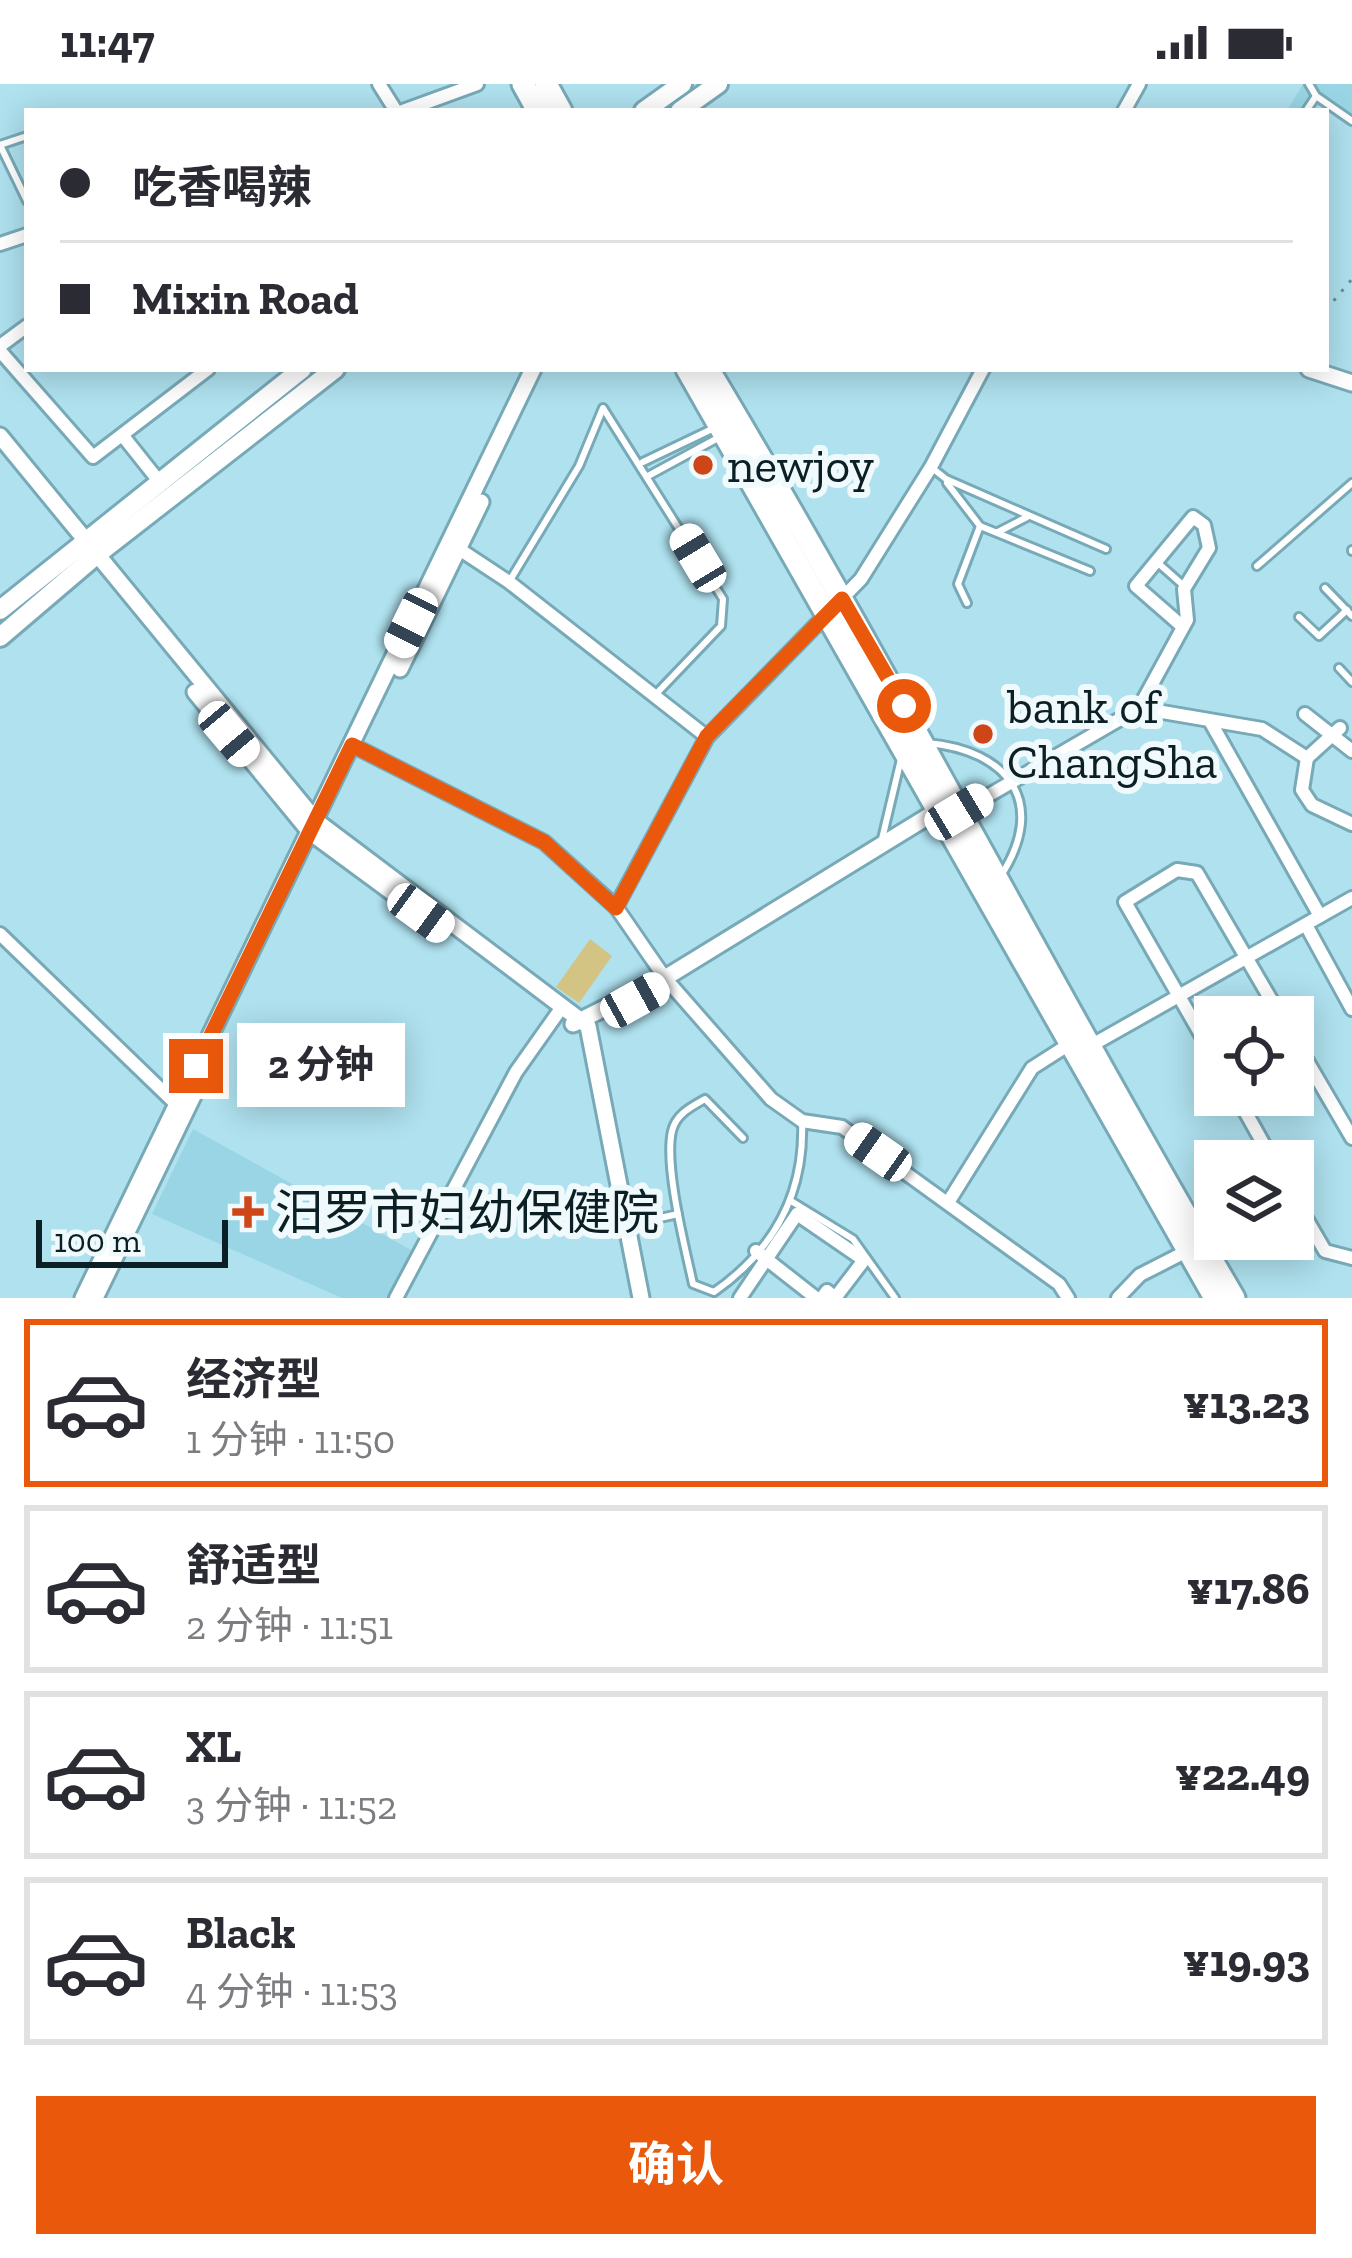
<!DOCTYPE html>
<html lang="zh">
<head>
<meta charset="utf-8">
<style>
	:root { --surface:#fff; --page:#f7f7f7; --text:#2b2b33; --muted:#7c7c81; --line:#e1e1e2; --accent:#ea580c }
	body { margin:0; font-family:"Zilla Slab","Noto Sans SC",serif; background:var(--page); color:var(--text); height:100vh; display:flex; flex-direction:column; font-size:45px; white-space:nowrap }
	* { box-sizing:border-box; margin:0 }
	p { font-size:39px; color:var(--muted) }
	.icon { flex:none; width:66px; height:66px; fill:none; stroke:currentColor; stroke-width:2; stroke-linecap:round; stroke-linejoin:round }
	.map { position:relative; height:1214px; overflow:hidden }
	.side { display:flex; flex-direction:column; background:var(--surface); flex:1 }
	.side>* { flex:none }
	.guide { position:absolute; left:24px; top:24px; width:1305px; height:264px; border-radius:0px; box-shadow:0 6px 30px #0003; display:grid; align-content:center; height:264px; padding:0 36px; background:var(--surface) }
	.fabs { position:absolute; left:1194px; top:912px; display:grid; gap:24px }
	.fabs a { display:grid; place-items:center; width:120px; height:120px; border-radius:0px; background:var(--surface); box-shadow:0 6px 30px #0003; font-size:60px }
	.scale { position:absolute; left:36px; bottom:30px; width:192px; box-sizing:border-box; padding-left:12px; border:6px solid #0b1f24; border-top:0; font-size:33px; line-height:42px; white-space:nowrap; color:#0b1f24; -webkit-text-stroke:9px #f0fafd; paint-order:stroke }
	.end { position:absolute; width:54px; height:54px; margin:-27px; border:15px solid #ea580c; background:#fff; box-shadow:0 0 0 6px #fff }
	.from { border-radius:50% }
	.bubble { position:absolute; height:84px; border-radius:0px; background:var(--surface); box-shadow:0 6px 30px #0003; font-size:39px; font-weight:700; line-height:84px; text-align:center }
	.car { position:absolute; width:36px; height:72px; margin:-36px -18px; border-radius:15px; box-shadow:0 0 9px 3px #0007; background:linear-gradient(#fff 24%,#345 0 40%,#fff 0 76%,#345 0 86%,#fff 0) }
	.guide b { display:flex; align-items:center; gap:42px; height:114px; font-size:45px }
	.guide b+b { border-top:3px solid var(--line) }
	.guide i { width:30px; height:30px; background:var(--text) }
	ul { padding:21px 0 0; list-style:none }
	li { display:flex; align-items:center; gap:36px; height:168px; margin:0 24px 18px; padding:0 12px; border:6px solid var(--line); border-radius:0px }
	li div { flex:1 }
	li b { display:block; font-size:45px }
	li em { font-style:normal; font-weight:700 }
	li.selected { border-color:var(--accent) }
	li>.icon { width:108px; height:108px; stroke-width:1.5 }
	.action { display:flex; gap:24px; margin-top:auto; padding:24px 36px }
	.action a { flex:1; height:138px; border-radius:0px; background:var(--accent); color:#fff; font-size:48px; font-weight:700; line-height:138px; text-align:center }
	.status { display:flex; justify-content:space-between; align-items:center; height:84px; padding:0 60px; background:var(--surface); direction:ltr }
	.status svg { height:33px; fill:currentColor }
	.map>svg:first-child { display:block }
	.built { fill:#9ad5e6 }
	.green { fill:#d3c483 }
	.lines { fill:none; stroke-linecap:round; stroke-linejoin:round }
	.service-casing { stroke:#78a9b7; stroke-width:12 }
	.minor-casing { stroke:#78a9b7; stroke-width:18 }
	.tertiary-casing { stroke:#78a9b7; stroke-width:21 }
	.secondary-casing { stroke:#78a9b7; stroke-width:24 }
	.primary-casing { stroke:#78a9b7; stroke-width:27 }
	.path { stroke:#678c96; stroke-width:3; stroke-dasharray:3 9; stroke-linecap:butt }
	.service { stroke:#fff; stroke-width:6 }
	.minor { stroke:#fff; stroke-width:12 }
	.tertiary { stroke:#fff; stroke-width:15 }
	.secondary { stroke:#fff; stroke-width:18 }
	.primary { stroke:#fff; stroke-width:21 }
	.route { stroke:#ea580c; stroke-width:15 }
	.poi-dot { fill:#ce4617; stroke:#f0fafd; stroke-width:4.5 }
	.labels { text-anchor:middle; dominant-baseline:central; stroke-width:12; stroke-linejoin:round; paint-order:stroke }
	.poi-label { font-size:48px; fill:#0b1f24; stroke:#f0fafd; text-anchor:start }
</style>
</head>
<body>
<div class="status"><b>11:47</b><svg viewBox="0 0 49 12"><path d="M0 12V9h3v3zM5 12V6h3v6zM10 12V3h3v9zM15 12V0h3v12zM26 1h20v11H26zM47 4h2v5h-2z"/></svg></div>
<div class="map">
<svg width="1352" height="1214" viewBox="0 0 1352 1214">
	<rect width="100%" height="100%" fill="#afe1ef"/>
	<g class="built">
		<polygon points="1303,0 1352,0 1352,42 1323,22 1287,27"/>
		<polygon points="193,1045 411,1166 389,1214 342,1214 152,1130"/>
	</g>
	<polygon class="green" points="590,855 612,872 579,919 556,903"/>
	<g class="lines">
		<g class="service-casing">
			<g id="service">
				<polyline points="1309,0 1316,12 1352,37"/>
				<polyline points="1306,27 1316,12"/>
				<polyline points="0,61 27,117"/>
				<polyline points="0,61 27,52"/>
				<polyline points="643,378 712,345"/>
				<polyline points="931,383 946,395 1106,465"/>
				<polyline points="648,392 718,354"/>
				<polyline points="947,399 980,442 1090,487"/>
				<polyline points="998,448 1027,433"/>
				<polyline points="1352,467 1352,466"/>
				<polyline points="1158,479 1184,502"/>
				<polyline points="1257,482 1352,399"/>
				<polyline points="509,498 579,382 603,324 723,515 721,542 656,610"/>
				<polyline points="1325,504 1352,532"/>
				<polyline points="967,519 958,500 980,442"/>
				<polyline points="1299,533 1319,552 1347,526"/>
				<polyline points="1339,584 1352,598"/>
				<path d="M927,659c80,7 121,58 75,131"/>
				<polyline points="882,755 901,675"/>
				<path d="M743,1054l-38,-39c-14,8 -29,15 -33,32 -8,35 13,116 21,153l21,8c60,-42 91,-98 88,-171"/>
				<polyline points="791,1117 853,1155 895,1214"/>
				<polyline points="629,1141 678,1130"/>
			</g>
		</g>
		<g class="minor-casing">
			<g id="minor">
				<polyline points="379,0 396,27"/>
				<polyline points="403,27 477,0"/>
				<polyline points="1124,27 1139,0"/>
				<polyline points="0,160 27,151"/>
				<polyline points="0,262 27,242"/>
				<polyline points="0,267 93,373 208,285"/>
				<polyline points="123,352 158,396"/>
				<polyline points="456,463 509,498 707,653"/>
				<polyline points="1139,624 1262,645 1307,674 1340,644"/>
				<polyline points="1305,630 1352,667"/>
				<polyline points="1210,637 1320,832"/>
				<polyline points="352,661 544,758 616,823 665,894 771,1015 802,1037 842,1043 1059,1200 1068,1214"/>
				<polyline points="1307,674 1302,706 1312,721 1352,740"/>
				<polyline points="960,728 1139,624 1187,536 1184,505 1209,464 1204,441 1193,433 1136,502 1183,543"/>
				<polyline points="616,823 707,653 861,495 931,383 983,285"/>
				<polyline points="1306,841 1352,925"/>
				<polyline points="0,850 177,1021"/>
				<polyline points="1293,953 1352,1054"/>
				<polyline points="1092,961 1352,814"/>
				<polyline points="1215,975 1125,818 1177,786 1197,789 1281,933"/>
				<polyline points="1236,1011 1273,1077"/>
				<polyline points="1293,1112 1325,1167 1352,1174"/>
				<polyline points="949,1117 1032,984 1068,961"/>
				<polyline points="756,1167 816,1214"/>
				<polyline points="396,1214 516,988 562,923"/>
				<polyline points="740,1214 797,1130 864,1176 835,1214 827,1207 822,1214"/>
				<polyline points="1118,1214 1140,1191 1189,1166"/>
			</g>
		</g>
		<g class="tertiary-casing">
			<g id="tertiary">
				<polyline points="1309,285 1352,299"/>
				<polyline points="0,352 316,737 588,942 641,1214"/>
				<polyline points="400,585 481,418"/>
				<polyline points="195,608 310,748 401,815"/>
				<polyline points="573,940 665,894 945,722"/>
				<polyline points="83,1214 533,285"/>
				<polyline points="95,1214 193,1012"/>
			</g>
		</g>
		<g class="secondary-casing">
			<g id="secondary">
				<polyline points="644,27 682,0"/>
				<polyline points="680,27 718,0"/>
				<polyline points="0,526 302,285"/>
				<polyline points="0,553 95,472 335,285"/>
			</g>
		</g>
		<g class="primary-casing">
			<g id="primary">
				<polyline points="523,0 538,27"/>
				<polyline points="546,0 561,27"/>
				<polyline points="687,285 1215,1214"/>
				<path d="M708,285c183,305 345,622 526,929"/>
			</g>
		</g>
		<polyline class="path" points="1326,226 1352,195"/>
		<use href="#service" class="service"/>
		<use href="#minor" class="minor"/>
		<use href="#tertiary" class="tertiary"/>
		<use href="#secondary" class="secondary"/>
		<use href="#primary" class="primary"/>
	</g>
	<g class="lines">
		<polyline class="route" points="196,982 352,661 544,758 616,824 707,652 842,515 904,622"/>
	</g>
	<g class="poi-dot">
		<circle cx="703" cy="381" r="12"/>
		<circle cx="983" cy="650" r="12"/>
		<path d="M242 1110h12v12h12v12h-12v12h-12v-12h-12v-12h12z"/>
	</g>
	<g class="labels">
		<g class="poi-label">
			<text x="727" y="381">newjoy</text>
			<text x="1007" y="622">bank of<tspan x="1007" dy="55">ChangSha</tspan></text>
			<text x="275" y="1128">汨罗市妇幼保健院</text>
		</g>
	</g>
</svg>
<div class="fabs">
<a><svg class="icon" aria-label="locate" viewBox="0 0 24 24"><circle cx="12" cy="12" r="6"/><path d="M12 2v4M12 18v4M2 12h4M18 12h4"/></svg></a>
<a><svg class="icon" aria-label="layers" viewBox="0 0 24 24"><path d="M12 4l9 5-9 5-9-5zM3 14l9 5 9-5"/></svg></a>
</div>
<div class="scale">100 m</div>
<i class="end from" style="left:904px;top:622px"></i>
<i class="end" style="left:196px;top:982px"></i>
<div class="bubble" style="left:237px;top:939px;width:168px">2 分钟</div>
<i class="car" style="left:698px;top:474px;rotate:329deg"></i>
<i class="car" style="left:411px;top:539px;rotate:206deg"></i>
<i class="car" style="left:229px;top:650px;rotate:140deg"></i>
<i class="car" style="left:959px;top:728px;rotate:59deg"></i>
<i class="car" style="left:421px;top:829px;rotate:126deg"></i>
<i class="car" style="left:635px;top:916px;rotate:61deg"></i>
<i class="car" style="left:878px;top:1068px;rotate:305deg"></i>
<div class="guide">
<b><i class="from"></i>吃香喝辣</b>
<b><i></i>Mixin Road</b>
</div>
</div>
<section class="side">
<ul>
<li class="selected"><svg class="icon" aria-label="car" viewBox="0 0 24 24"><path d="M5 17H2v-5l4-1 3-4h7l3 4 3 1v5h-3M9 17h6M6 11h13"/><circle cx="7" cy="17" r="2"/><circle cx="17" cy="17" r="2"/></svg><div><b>经济型</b><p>1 分钟 · 11:50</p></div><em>¥13.23</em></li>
<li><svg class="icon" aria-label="car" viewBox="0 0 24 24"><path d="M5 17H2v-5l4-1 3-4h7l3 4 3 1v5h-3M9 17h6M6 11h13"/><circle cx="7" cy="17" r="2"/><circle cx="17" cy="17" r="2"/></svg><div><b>舒适型</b><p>2 分钟 · 11:51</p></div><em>¥17.86</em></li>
<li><svg class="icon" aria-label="car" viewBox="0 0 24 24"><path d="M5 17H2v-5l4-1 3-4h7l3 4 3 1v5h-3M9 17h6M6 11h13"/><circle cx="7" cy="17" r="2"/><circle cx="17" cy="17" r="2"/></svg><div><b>XL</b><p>3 分钟 · 11:52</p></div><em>¥22.49</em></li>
<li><svg class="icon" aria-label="car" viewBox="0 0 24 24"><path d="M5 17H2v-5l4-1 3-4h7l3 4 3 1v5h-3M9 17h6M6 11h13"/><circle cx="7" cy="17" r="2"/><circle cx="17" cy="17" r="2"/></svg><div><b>Black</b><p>4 分钟 · 11:53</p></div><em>¥19.93</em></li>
</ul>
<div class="action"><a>确认</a></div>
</section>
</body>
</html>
